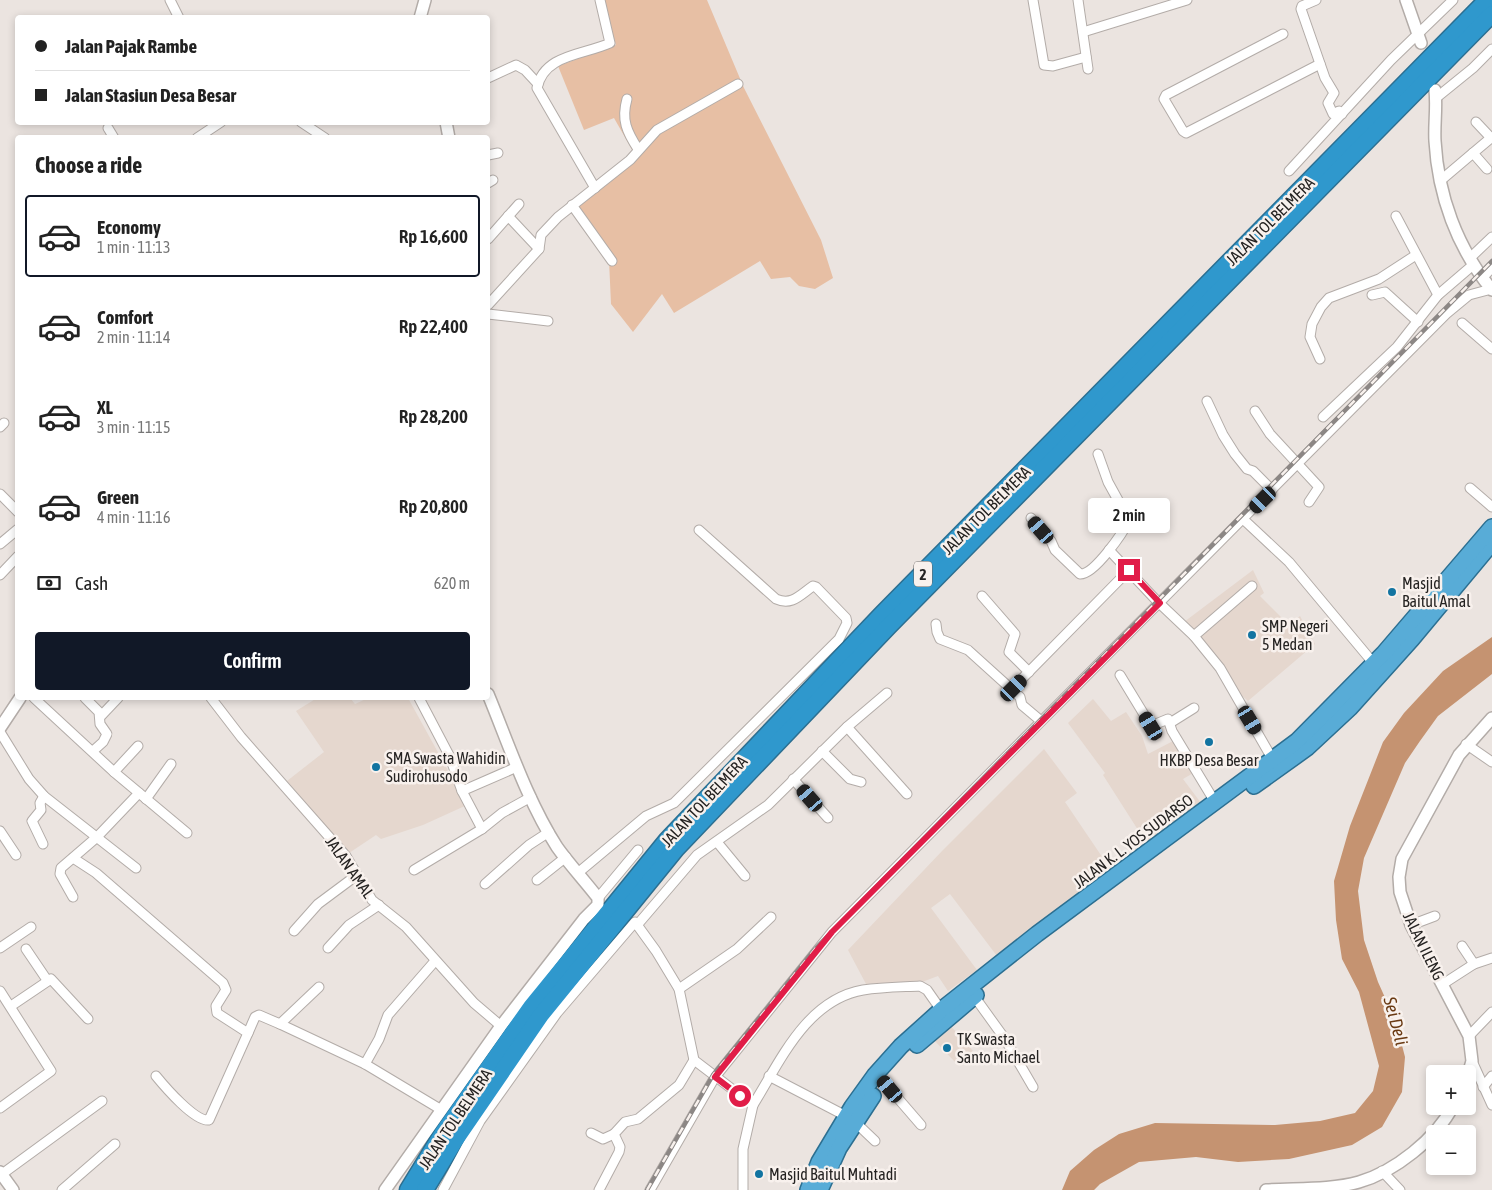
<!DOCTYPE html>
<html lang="en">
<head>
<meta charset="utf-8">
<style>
	:root { --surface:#fff; --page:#f2f2f2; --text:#222; --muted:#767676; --line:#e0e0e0; --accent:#111827 }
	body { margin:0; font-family:"Asap Condensed",sans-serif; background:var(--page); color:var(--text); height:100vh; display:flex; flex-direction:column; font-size:19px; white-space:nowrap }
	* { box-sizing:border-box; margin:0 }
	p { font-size:16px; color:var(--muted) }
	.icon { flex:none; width:28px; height:28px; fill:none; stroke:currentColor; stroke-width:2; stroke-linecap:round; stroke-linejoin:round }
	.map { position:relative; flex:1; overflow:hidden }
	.sheet { position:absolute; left:15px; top:135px; width:475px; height:565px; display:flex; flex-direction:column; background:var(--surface); border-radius:5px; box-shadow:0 2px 8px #0003 }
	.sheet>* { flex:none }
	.top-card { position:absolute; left:15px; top:15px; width:475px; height:110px; border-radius:5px; box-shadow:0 2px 8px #0003; display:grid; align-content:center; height:110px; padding:0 20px; background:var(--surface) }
	.fabs { position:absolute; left:1426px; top:1065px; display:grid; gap:10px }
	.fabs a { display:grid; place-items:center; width:50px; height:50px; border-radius:5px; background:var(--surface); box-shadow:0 2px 8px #0003; font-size:25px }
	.end { position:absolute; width:22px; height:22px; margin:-11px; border:6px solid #e11d48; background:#fff; box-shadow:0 0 0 2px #fff }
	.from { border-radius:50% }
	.bubble { position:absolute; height:35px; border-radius:5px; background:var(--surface); box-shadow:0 2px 8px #0003; font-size:16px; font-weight:600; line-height:35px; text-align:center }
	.car { position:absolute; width:15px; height:30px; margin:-15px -8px; border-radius:6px; box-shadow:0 0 4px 1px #0007; background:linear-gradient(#222 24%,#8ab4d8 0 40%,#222 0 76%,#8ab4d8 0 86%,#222 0) }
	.top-card b { display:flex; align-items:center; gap:18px; height:48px; font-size:19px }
	.top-card b+b { border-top:1px solid var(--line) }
	.top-card i { width:12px; height:12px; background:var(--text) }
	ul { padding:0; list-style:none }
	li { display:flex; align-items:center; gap:15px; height:82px; margin:0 10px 8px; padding:0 10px; border:2px solid transparent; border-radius:5px }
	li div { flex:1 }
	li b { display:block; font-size:19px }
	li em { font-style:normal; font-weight:600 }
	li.active { border-color:var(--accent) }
	li>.icon { width:45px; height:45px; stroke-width:1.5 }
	h2 { padding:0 20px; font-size:22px; line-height:60px }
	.pay { display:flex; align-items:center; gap:12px; height:55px; padding:0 20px; font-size:19px }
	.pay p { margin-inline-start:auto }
	.action { display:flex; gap:10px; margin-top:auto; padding:10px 20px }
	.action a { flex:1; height:58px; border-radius:5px; background:var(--accent); color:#fff; font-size:20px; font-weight:600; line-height:58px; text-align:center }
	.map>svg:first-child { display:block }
	.built { fill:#e5d7ce }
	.green { fill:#e7bfa4 }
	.water { fill:#c59371 }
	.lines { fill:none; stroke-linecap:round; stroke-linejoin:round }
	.minor-casing { stroke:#b3aca8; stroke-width:11 }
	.tertiary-casing { stroke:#b3aca8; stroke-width:14 }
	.trunk-casing { stroke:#2c6f91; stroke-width:18 }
	.motorway-casing { stroke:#2c6f91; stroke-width:19 }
	.minor { stroke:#fff; stroke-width:9 }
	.tertiary { stroke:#fff; stroke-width:11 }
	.trunk { stroke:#58acd7; stroke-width:15 }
	.motorway { stroke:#2f98cd; stroke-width:16 }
	.rail-casing { stroke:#8c8785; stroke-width:4.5 }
	.rail { stroke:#f8f1ed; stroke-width:2.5; stroke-dasharray:8; stroke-linecap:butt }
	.route { stroke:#e11d48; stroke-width:6 }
	.poi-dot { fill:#1274a1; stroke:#f8f1ed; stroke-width:2 }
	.labels { text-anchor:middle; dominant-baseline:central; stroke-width:5; stroke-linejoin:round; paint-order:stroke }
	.shield { fill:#f8f1ed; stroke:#64615f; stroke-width:1 }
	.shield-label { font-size:15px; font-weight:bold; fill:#252322 }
	.street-label { font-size:16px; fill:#252322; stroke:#f8f1ed }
	.poi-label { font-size:16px; fill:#252322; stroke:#f8f1ed; text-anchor:start }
	.water-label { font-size:18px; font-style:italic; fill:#6a3a13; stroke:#f8f1ed }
</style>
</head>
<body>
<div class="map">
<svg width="1492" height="1190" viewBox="0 0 1492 1190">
	<rect width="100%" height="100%" fill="#ebe4e0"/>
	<g class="built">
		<polygon points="1253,570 1264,593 1260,596 1289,625 1300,616 1315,644 1248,701 1235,690 1184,622"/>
		<polygon points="317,698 350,698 355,704 368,698 408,698 467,805 423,825 381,839 376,835 349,853 287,781 324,752 296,711"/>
		<polygon points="1093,699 1111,721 1126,712 1142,736 1148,754 1177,739 1195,772 1183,779 1201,803 1147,844 1103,775 1105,773 1068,723"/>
		<polygon points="1044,749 1077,793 1065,802 1111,870 997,956 950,894 931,908 977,970 948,991 938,976 922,982 866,984 848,950 942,851"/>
		<polygon points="948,1023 973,1051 958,1065 932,1038"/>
	</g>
	<polygon class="green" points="602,0 707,0 744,88 821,240 833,278 815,289 799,286 790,277 771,279 760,261 674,313 662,294 633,332 611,304 609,260 578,205 634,153 614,118 584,130 558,66 616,45"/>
	<polygon class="water" points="1492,637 1492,674 1438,716 1420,741 1405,763 1364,858 1358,891 1364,940 1378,982 1396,1022 1405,1057 1402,1092 1382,1127 1352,1145 1289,1159 1238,1162 1196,1157 1139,1162 1100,1184 1094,1190 1062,1190 1070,1171 1094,1150 1119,1134 1155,1123 1275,1125 1320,1121 1355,1113 1373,1091 1379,1066 1359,992 1342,959 1336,920 1334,881 1350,826 1383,742 1404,713 1443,671"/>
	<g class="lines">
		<g class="minor-casing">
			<g id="minor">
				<polyline points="170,0 179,18"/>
				<polyline points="1033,0 1044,65 1053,66 1086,57"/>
				<polyline points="1078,0 1088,69"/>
				<polyline points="1316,0 1302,6 1301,9 1325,78 1334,93 1328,103 1333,114 1339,111 1342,114"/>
				<polyline points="1083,32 1187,0"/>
				<polyline points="1283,34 1166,95 1164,99 1183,131 1186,133 1320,64"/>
				<polyline points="488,78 516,65 525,70 538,84"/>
				<polyline points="1436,98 1473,68 1492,49"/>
				<path d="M627,99c-6,21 0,33 11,50"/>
				<polyline points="301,122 325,138"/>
				<polyline points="1476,122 1491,138"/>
				<polyline points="108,128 114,138"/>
				<polyline points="197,138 221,122"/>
				<polyline points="1473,153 1492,137"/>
				<polyline points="488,155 498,153"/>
				<polyline points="1289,171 1391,60 1453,0"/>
				<polyline points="1440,181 1473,153 1487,169"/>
				<polyline points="488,183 493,180"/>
				<path d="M595,188l-58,-100c7,-34 47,-33 73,-45l-10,-43"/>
				<polyline points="572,205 612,261"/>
				<polyline points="508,216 539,249"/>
				<polyline points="1396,216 1438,295"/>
				<polyline points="488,239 519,204"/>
				<polyline points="1470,258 1492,237"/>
				<polyline points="1483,277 1492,268"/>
				<polyline points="1372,295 1385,292 1418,322"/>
				<polyline points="488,305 539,249 541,235 558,217 630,160 657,130 738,84"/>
				<polyline points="488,314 548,321"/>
				<polyline points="1462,323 1492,349"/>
				<polyline points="1320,359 1310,337 1312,324 1321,307 1329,298 1379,279 1416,255"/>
				<polyline points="1207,401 1223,435 1235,454 1247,469 1253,471 1272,490"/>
				<polyline points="1255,411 1270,434 1319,487 1309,502"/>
				<polyline points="1323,417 1397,347 1438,295 1473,265"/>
				<polyline points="0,427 4,423"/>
				<polyline points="1470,488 1492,507"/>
				<polyline points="0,494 18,512"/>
				<path d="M1031,518l20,23 4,9 25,24c14,1 43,-41 49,-54l-21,-38 -10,-28"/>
				<polyline points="1243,519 1289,562 1375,665"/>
				<polyline points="0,544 18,529"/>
				<polyline points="1109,550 1156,600 1194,636 1220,668 1273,760"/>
				<polyline points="0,575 18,556"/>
				<polyline points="982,596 1015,634 1009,652 1029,672"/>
				<polyline points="936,624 937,632 940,639 968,650 1020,697 1022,705 1041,721"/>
				<polyline points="1194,636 1252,586"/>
				<polyline points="1120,675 1151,726 1168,719 1172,731 1215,802"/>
				<polyline points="1012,689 1129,570"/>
				<polyline points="34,698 114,772 187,833"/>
				<polyline points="85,698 99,712 100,724 107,734 103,742 93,751"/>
				<polyline points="211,698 241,737 346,856 372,900 406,927 474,1003 501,1026"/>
				<polyline points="419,698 450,757 462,791 482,829"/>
				<polyline points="100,717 118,698"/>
				<polyline points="1170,723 1194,708"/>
				<polyline points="847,727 907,794"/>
				<polyline points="0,732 29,779 44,796 136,868"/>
				<polyline points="1466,744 1492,762"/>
				<polyline points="822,751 850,779 861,782"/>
				<polyline points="114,772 138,746"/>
				<polyline points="793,779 828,818"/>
				<polyline points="462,791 517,767"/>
				<polyline points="146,799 171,764"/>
				<polyline points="0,831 16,855"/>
				<polyline points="717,842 745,876"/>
				<polyline points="43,844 32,821 41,810 40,803 44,796"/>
				<path d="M73,858l23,15 127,110 3,7 -10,16 1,7 31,20 -39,87c-14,2 -44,-33 -53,-44"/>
				<polyline points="414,870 482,829 502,813 531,797"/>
				<path d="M579,872l67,-56 28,-13 165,-164 8,-16 -1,-5 -30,-31 -3,-1c-13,9 -21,20 -37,13l-77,-69"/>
				<polyline points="537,880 566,857"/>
				<polyline points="485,884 529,845 549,832"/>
				<polyline points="73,897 60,874 61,868 97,837 139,793"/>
				<polyline points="598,898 638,850"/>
				<polyline points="638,924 697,855 768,805 847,727 887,693"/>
				<polyline points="1411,925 1435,916"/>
				<polyline points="294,931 318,904 357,875"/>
				<polyline points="0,948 31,927"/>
				<polyline points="328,948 349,925 379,905"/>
				<polyline points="26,949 47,980"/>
				<polyline points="1474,964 1492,958"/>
				<polyline points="1443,984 1474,964 1462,946"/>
				<polyline points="319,987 280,1024 365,1064 440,1109"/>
				<polyline points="679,989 737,949 771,917"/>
				<polyline points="0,991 51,1071 0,1108"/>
				<polyline points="974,996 1005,1039 1033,1087"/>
				<polyline points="11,1006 51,979 88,1019"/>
				<polyline points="248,1033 255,1017 259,1015 280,1024"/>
				<polyline points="1469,1036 1492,1012"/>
				<polyline points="1472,1061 1492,1105"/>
				<polyline points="365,1064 379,1039 388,1015 435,961"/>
				<polyline points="769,1076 846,1116"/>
				<polyline points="883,1081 921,1125"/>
				<polyline points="1483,1087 1492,1076"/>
				<path d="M753,1105c27,-43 53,-105 110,-115 19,-3 38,-3 57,-4l7,4 14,20"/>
				<polyline points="854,1121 875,1141"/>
				<polyline points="591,1133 603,1139 614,1134"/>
				<polyline points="1382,1171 1400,1190"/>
				<polyline points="2,1174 102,1101"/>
				<polyline points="62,1190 115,1144"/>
				<polyline points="443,1190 480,1121 557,1013 635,922 656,951 679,989 694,1060 753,1105 743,1149 743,1190"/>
				<polyline points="599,1190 619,1152 620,1147 614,1134 625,1122 638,1119 679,1085 694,1060"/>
				<polyline points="650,1190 715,1077 832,932 1446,314 1469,295 1491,289"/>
			</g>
		</g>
		<g class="tertiary-casing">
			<g id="tertiary">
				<polyline points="1406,0 1421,43"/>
				<polyline points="420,18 425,0"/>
				<path d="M1435,90c2,17 -1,34 0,51 3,54 22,107 57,149"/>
				<polyline points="446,122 449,138"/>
				<polyline points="0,728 20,698"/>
				<polyline points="1468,1075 1472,1061 1469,1036 1411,925 1400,892 1399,877 1402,859 1459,755 1492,718"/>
				<polyline points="0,1172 13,1190"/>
				<path d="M385,1190l116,-164 83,-107 14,-14v-7c-13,-17 -29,-34 -41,-51 -30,-47 -48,-102 -69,-153"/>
				<path d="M1266,1190c30,-2 64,0 93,-8 35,-10 77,-43 94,-76"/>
			</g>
		</g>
		<g class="trunk-casing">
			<g id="trunk">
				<polyline points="1254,786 1307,748 1350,708 1412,639 1492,543"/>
				<polyline points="917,1045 976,995"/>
				<polyline points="808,1190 819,1162 852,1107 875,1075 901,1046 941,1010 1037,934 1297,741 1384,653 1492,527"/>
				<polyline points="820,1190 839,1148 873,1096"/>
			</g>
		</g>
		<g class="motorway-casing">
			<g id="motorway">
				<polyline points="408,1190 444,1131 531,1007 667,840 882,614 1487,0"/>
				<polyline points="425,1190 454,1142 541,1015 676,849 889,626 1492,14"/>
			</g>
		</g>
		<use href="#minor" class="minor"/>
		<use href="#tertiary" class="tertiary"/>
		<use href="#trunk" class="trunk"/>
		<use href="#motorway" class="motorway"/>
		<g class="rail-casing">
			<polyline id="rail" points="647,1190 713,1075 815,949 1492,261"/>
		</g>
		<use href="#rail" class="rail"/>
	</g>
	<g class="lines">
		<polyline class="route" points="740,1096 715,1077 832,932 1160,603 1129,570"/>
	</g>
	<g class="poi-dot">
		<circle cx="1392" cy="592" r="5"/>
		<circle cx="1252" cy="635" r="5"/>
		<circle cx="1209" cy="742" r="5"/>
		<circle cx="376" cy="767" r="5"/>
		<circle cx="947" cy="1048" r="5"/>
		<circle cx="759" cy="1174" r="5"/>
	</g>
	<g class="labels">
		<rect class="shield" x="914" y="561.5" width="18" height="25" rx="4"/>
		<g class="shield-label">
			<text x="923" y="574">2</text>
		</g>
		<g class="street-label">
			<text transform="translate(1270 221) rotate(-45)">JALAN TOL BELMERA</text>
			<text transform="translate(986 510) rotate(-45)">JALAN TOL BELMERA</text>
			<text transform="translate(704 801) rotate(-47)">JALAN TOL BELMERA</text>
			<text transform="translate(1133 841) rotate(-37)">JALAN K. L. YOS SUDARSO</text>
			<text transform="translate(350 867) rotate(55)">JALAN AMAL</text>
			<text transform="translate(1424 946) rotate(64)">JALAN ILENG</text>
			<text transform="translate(455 1119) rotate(-56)">JALAN TOL BELMERA</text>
		</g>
		<g class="poi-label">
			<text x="1402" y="583">Masjid<tspan x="1402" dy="18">Baitul Amal</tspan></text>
			<text x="1262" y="626">SMP Negeri<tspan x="1262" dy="18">5 Medan</tspan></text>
			<text x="386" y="758">SMA Swasta Wahidin<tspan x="386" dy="18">Sudirohusodo</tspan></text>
			<text x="1209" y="760" text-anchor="middle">HKBP Desa Besar</text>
			<text x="957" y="1039">TK Swasta<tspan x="957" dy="18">Santo Michael</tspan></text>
			<text x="769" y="1174">Masjid Baitul Muhtadi</text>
		</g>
		<g class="water-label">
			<text transform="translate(1396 1021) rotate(75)">Sei Deli</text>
		</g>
	</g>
</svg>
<div class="fabs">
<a>+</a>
<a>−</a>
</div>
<i class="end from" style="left:740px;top:1096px"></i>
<i class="end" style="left:1129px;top:570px"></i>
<div class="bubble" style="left:1088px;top:498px;width:82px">2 min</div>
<i class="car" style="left:1263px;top:500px;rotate:225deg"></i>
<i class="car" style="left:1041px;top:530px;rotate:319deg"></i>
<i class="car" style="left:1014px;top:688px;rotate:45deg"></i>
<i class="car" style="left:1250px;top:720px;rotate:149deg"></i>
<i class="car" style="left:1151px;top:726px;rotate:329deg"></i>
<i class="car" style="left:810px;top:798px;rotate:319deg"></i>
<i class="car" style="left:890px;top:1089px;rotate:320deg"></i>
<div class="top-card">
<b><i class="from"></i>Jalan Pajak Rambe</b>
<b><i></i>Jalan Stasiun Desa Besar</b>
</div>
<section class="sheet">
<h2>Choose a ride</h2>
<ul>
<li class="active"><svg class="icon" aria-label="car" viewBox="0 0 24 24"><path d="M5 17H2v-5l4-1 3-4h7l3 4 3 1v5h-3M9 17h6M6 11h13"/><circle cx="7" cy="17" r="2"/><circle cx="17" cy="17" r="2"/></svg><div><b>Economy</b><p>1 min · 11:13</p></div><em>Rp 16,600</em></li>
<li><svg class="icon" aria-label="car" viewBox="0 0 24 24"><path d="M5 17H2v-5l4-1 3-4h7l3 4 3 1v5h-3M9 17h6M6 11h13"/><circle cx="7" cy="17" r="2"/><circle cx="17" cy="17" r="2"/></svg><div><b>Comfort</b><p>2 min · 11:14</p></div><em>Rp 22,400</em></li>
<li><svg class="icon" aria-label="car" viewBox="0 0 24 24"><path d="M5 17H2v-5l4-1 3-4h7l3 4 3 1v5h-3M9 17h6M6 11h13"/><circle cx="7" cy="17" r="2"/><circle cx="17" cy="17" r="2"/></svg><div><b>XL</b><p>3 min · 11:15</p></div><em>Rp 28,200</em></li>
<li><svg class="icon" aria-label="car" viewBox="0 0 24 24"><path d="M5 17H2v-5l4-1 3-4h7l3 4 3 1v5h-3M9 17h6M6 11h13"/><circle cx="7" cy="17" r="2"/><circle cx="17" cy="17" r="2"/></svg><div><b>Green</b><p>4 min · 11:16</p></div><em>Rp 20,800</em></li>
</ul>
<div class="pay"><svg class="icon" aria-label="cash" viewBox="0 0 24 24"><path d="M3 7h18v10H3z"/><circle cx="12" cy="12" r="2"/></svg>Cash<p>620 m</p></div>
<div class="action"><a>Confirm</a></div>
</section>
</div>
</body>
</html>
